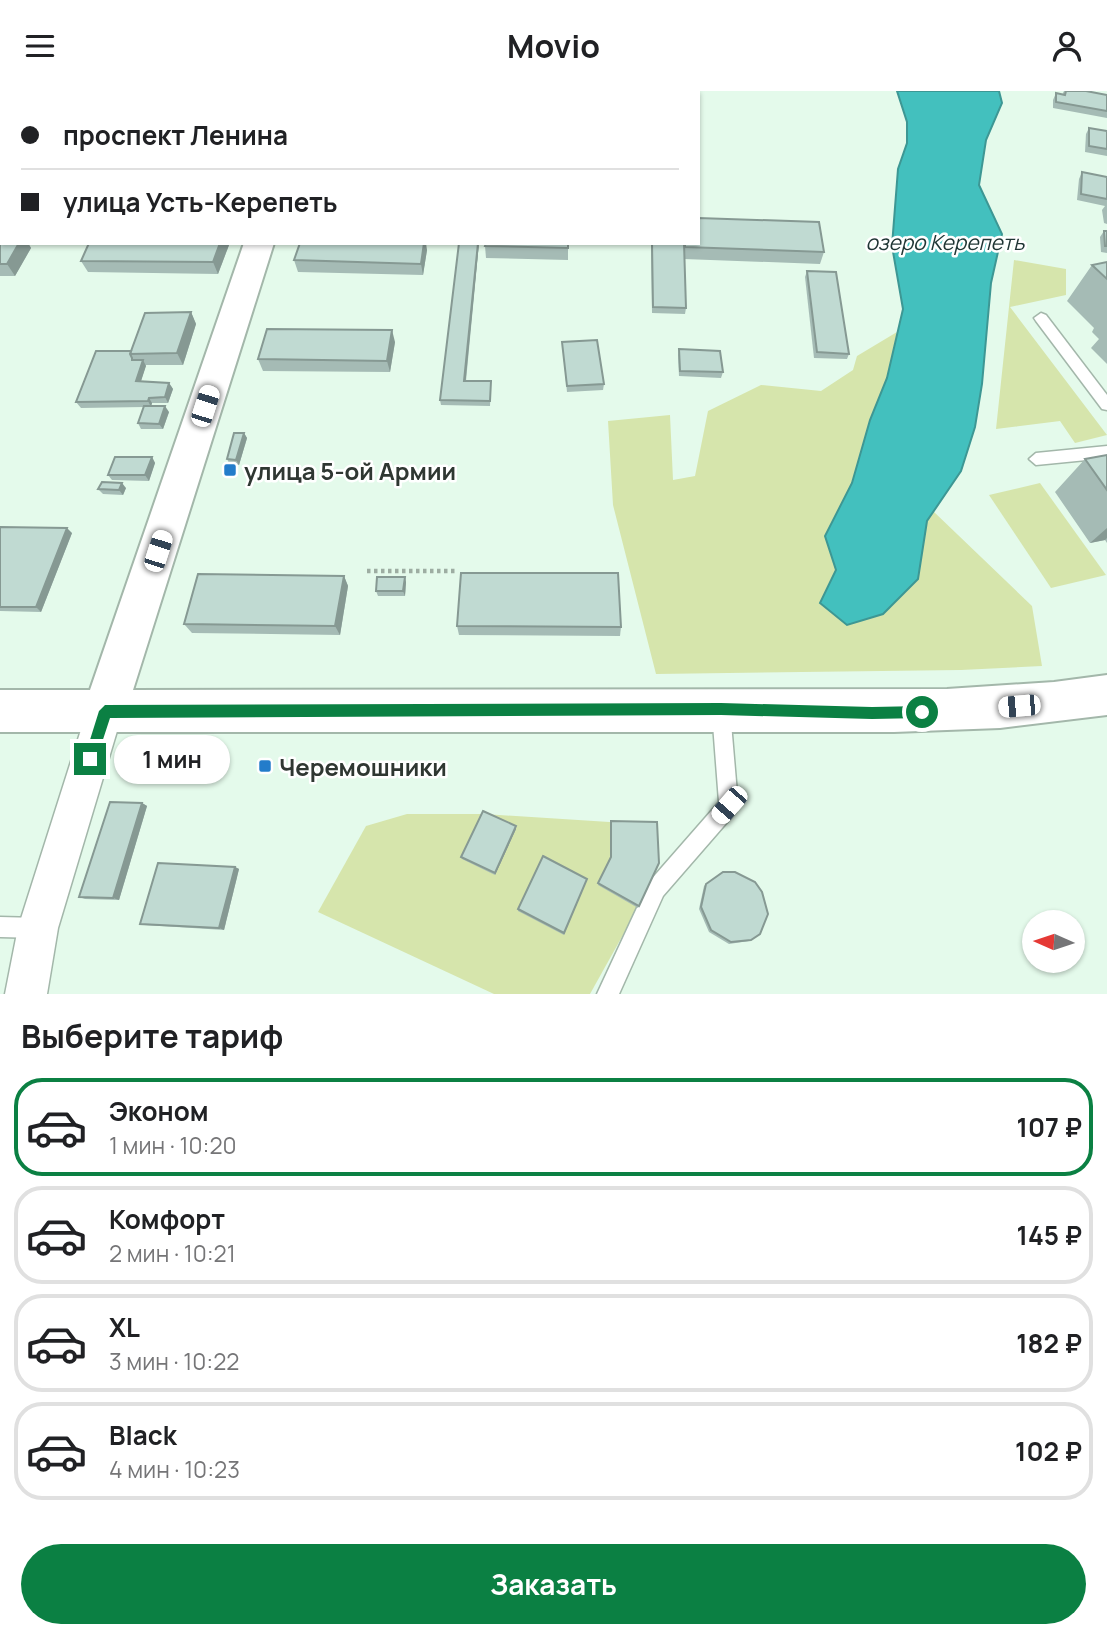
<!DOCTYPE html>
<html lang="ru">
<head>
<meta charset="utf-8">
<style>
	:root { --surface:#fff; --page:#f6f6f6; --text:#202124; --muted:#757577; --line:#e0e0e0; --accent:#0b8043 }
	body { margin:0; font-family:Manrope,sans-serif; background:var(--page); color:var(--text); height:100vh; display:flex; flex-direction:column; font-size:26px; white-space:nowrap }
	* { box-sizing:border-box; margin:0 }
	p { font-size:23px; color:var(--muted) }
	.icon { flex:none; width:38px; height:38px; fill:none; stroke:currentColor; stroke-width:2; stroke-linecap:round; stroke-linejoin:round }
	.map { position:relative; height:903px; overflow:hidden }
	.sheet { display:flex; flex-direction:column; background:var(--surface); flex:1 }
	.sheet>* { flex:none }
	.hud { position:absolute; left:0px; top:0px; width:700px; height:154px; box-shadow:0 2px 5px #0004; display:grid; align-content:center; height:154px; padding:0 21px; background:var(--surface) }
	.needle { width:46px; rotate:273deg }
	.tools { position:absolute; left:1022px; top:819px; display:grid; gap:14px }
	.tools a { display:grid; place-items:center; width:63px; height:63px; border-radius:50%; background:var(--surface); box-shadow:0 2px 5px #0004; font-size:35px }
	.end { position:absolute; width:32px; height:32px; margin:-16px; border:9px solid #0b8043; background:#fff; box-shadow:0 0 0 4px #fff }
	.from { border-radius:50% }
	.bubble { position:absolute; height:49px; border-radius:24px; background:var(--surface); box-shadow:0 2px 5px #0004; font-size:23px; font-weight:700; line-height:49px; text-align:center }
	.car { position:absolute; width:21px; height:42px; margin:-21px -10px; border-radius:9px; box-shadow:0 0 5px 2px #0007; background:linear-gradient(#fff 24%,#345 0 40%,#fff 0 76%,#345 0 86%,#fff 0) }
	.hud b { display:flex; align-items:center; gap:24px; height:66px; font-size:26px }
	.hud b+b { border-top:2px solid var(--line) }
	.hud i { width:18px; height:18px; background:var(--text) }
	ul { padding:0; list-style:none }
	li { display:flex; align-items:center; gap:21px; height:98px; margin:0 14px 10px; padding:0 7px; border:4px solid var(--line); border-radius:28px }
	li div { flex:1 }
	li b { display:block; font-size:26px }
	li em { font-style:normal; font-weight:700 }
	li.selected { border-color:var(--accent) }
	li>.icon { width:63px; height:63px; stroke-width:1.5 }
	h2 { padding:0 21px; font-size:32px; line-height:84px }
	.primary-button { display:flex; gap:14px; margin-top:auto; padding:14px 21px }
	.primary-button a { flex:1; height:80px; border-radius:42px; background:var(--accent); color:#fff; font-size:28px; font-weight:700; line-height:80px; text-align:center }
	header { display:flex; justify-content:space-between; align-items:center; height:91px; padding:0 21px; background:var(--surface); font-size:32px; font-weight:700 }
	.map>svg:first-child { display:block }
	.green { fill:#d6e5ac }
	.water { fill:#43c0be; stroke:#3d9794; stroke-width:2 }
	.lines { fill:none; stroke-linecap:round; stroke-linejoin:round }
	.lane-casing { stroke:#a3b7aa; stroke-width:3 }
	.street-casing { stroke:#a3b7aa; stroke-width:3 }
	.secondary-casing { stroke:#a3b7aa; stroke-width:4 }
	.path { stroke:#9dada2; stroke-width:4.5; stroke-dasharray:3.5 3.5; stroke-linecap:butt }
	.lane { fill:#fff; fill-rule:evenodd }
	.street { fill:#fff; fill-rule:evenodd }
	.secondary { fill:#fff; fill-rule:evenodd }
	.wall { fill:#a5bbb5 }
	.shaded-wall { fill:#869993 }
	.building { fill:#c0dad2; stroke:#869993; stroke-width:2 }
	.route { fill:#0b8043 }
	.poi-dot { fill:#237cca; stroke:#fff; stroke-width:2.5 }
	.labels { text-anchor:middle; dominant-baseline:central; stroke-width:5; stroke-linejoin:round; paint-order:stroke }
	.far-water-label { font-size:21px; font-style:italic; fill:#1f3534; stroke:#fff }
	.poi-label { font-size:24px; font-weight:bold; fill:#2f3732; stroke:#fff; text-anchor:start }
</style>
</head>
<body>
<header><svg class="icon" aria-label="menu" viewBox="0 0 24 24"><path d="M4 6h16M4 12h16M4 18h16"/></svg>Movio<svg class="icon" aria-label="person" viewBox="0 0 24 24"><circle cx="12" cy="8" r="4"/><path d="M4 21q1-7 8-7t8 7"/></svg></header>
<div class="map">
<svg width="1107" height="903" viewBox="0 0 1107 903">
	<rect width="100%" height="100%" fill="#e4faeb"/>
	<g class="green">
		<polygon points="1014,169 1066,178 1066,204 1010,216 1107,344 1075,352 1060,330 996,338"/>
		<polygon points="897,241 887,287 870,328 852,392 825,445 836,479 918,488 927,430 933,420 1032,515 1042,575 961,579 656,583 613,414 608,330 670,324 673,389 695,385 708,320 761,294 821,300 853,279 857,265"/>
		<polygon points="1040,392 1106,484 1051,497 989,404"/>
		<polygon points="407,723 484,723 656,734 638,817 590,903 494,903 318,821 366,735"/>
	</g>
	<polygon class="water" points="897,0 999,0 1002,12 986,49 979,94 1002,143 991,192 982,293 975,336 961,380 927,430 918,488 883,523 847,534 820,512 836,479 825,445 852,392 870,329 887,287 903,218 892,155 898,78 907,52 907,31"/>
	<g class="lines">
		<g class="lane-casing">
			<g id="lane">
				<polygon points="1041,222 1046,224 1107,304 1107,319 1102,318 1036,230 1034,227"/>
				<polygon points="1107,355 1107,367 1036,374 1029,368 1036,362"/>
				<polygon points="721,611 727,614 730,620 738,714 736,721 663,805 619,903 597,903 649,791 719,711 712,620 715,614"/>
				<polygon points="0,826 38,827 45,830 48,837 45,844 38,847 0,846"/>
			</g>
		</g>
		<g class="street-casing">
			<polygon id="street" points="105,603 118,608 123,620 58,837 47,903 5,903 18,837 87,620 92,608"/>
		</g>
		<g class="secondary-casing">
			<g id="secondary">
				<rect x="295" y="0" width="26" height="2"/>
				<polygon points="244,152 274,152 133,599 947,598 1054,591 1107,584 1107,624 1000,637 894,641 0,641 0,599 90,599"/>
			</g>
		</g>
		<polyline class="path" points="367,480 458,480"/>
		<use href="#lane" class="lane"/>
		<use href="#street" class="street"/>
		<use href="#secondary" class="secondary"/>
	</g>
	<g class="wall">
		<rect x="527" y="0" width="47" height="2"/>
		<polygon points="1064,0 1086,0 1107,4 1107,27 1053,17 1053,9 1056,2 1062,4"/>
		<rect x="0" y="14" width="2" height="30"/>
		<polygon points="1089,37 1107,40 1107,65 1085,61 1086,43"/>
		<polygon points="1082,81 1107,86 1107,133 1104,132 1102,119 1105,115 1077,109 1079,88"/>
		<polygon points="1104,140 1107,140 1107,162 1101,161 1100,146"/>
		<polygon points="0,145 2,152 28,152 31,157 15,185 0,185"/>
		<polygon points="479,152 466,290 491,290 490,315 441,314 440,309"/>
		<polygon points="568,152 568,169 486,167 485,155"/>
		<polygon points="651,152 698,152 824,161 820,173 684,168 686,217 685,223 652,222"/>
		<polygon points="229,154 218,183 88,181 81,170"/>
		<polygon points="427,159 423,184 298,181 294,169"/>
		<polygon points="1107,171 1107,273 1091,257 1099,248 1092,241 1094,237 1067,210 1092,174"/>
		<polygon points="807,180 849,263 847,268 814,267 805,186"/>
		<polygon points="191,221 196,233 183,274 146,274 141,290 169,292 173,298 168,312 152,312 151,315 169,321 163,338 141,338 138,332 144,316 81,317 76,311 131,260"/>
		<polygon points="395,251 390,281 263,280 258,268"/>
		<polygon points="562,251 604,293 603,299 567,301"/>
		<polygon points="679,258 723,281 721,287 679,285 678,264"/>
		<polygon points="244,342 247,347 239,374 230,374 227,368"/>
		<polygon points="1107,364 1107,452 1105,449 1090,452 1055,401 1085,368"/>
		<polygon points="152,366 155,372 149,390 112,389 108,384"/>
		<polygon points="126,397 123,404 103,403 98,398"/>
		<polygon points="0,436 72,442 41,521 0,520"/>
		<polygon points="344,485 348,495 340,544 192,542 184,533"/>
		<polygon points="406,491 405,505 378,505 376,500"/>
		<polygon points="457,535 621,536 620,545 459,544"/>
		<polygon points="142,712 147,715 119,809 85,808 79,806"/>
		<polygon points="611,730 659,772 638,817 598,794 611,767"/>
		<polygon points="516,738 495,784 462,768 461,766"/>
		<polygon points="235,776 239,778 224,839 145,834 140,833"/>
		<polygon points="587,788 564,844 518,820 518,818"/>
		<polygon points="706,793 751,849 749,850 729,853 709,841 699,818 704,795"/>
	</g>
	<g class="shaded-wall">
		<polygon points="395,0 408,0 408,2 394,2"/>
		<polygon points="19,152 28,152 31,157 15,185 7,173"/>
		<polygon points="220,152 228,152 229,154 218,183 213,171"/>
		<polygon points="424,152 426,152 427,159 423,184 421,173"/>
		<polygon points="478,152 479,152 465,296 464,290"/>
		<polygon points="191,221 196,233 183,274 177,262"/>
		<polygon points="392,239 395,251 390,281 387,270"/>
		<polygon points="143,269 146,275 139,296 136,290"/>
		<polygon points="169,292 173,298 168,312 165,306"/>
		<polygon points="149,307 152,312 151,316 148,310"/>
		<polygon points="165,315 169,321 163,338 159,333"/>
		<polygon points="244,342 247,347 239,374 236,369"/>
		<polygon points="152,366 155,372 149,390 145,384"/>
		<polygon points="122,392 126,397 123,404 119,399"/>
		<polygon points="67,437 72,442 41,521 36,516"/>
		<polygon points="1107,437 1107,447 1105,449 1090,452"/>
		<polygon points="344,485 348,495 340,544 335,535"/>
		<polygon points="405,486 406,491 405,505 403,500"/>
		<polygon points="142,712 147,715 119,809 113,807"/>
		<polygon points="516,735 516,738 495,784 495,782"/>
		<polygon points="235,776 239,778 224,839 219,837"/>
	</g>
	<g class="building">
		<polygon points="355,0 395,0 394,2 355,2"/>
		<polygon points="1066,0 1086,0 1107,4 1107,20 1056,11 1056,2 1065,4"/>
		<rect x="0" y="14" width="2" height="18"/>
		<polygon points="1089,37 1107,40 1107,58 1089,55"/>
		<polygon points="1082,81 1107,86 1107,108 1081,103"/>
		<polygon points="698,127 819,131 824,161 685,156 685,152 698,152"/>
		<polygon points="1104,140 1107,140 1107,155 1105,155"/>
		<polygon points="0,145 2,145 2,152 19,152 7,173 0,173"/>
		<polygon points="89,152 220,152 213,171 81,170"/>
		<polygon points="300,152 424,152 421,173 294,169"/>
		<polygon points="459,152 478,152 464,290 491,290 490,310 440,309"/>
		<polygon points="486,152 568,152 568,157 485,155"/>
		<polygon points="652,152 684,152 686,217 653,216"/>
		<polygon points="1107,171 1107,188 1092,174"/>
		<polygon points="807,180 836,181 849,263 817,261"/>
		<polygon points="191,221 177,262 130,263 145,222"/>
		<polygon points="267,238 392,239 387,270 258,268"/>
		<polygon points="597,249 604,293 567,295 562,251"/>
		<polygon points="679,258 720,260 723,281 680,280"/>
		<polygon points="96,260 131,260 130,263 132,267 132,269 143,269 136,290 169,292 165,306 149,307 148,310 76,311"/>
		<polygon points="144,315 165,315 159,333 138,332"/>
		<polygon points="234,342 244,342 236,369 227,368"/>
		<polygon points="1107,364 1107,399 1085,368"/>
		<polygon points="115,366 152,366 145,384 108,384"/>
		<polygon points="102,391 122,392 119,399 98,398"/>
		<polygon points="0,436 67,437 36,516 0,516"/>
		<polygon points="461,482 618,482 621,536 457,535"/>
		<polygon points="198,483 344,485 335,535 184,533"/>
		<polygon points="377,486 405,486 403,500 376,500"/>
		<polygon points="110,711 142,712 113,807 79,806"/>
		<polygon points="483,720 516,735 495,782 461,766"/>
		<polygon points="611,730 657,731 659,772 639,815 598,792 611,766"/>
		<polygon points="543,765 587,788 564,842 518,818"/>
		<polygon points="158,772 235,776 219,837 140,833"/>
		<polygon points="723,781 735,781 755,791 762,801 768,823 760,843 751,849 731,851 711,839 701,816 706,793"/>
	</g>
	<polygon class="route" points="721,612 872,616 922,615 928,621 922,627 872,628 721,624 110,627 95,673 90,675 84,668 99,620 105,614"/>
	<g class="poi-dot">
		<rect x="223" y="372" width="14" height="14" rx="3.5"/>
		<rect x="258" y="668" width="14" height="14" rx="3.5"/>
	</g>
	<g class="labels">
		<g class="far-water-label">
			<text x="945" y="151">озеро Керепеть</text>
		</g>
		<g class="poi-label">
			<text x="244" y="379">улица 5-ой Армии</text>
			<text x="279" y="675">Черемошники</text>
		</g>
	</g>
</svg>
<div class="tools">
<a><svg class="needle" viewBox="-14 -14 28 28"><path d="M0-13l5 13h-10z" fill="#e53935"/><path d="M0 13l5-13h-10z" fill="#757577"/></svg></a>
</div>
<i class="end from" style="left:922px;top:621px"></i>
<i class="end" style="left:90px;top:668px"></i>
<div class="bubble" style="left:114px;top:644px;width:116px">1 мин</div>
<i class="car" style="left:205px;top:315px;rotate:18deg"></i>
<i class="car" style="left:158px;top:460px;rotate:18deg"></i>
<i class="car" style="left:1019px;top:615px;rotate:265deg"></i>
<i class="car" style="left:729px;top:714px;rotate:221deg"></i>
<div class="hud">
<b><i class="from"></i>проспект Ленина</b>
<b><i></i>улица Усть-Керепеть</b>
</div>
</div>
<section class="sheet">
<h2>Выберите тариф</h2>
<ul>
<li class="selected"><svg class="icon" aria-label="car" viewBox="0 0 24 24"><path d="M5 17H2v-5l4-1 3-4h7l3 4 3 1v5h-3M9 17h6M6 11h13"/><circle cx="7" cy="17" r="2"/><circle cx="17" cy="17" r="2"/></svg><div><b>Эконом</b><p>1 мин · 10:20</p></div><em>107 ₽</em></li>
<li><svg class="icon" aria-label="car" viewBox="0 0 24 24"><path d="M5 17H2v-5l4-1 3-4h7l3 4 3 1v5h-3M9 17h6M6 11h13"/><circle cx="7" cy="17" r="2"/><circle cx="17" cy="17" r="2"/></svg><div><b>Комфорт</b><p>2 мин · 10:21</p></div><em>145 ₽</em></li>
<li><svg class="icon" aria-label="car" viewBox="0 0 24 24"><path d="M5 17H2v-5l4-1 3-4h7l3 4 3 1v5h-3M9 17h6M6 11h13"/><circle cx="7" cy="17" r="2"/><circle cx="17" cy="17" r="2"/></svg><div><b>XL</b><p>3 мин · 10:22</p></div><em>182 ₽</em></li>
<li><svg class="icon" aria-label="car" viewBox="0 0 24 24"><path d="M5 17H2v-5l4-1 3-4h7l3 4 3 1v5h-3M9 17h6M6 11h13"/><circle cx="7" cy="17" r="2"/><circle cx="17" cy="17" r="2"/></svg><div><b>Black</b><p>4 мин · 10:23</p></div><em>102 ₽</em></li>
</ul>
<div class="primary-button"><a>Заказать</a></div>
</section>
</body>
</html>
